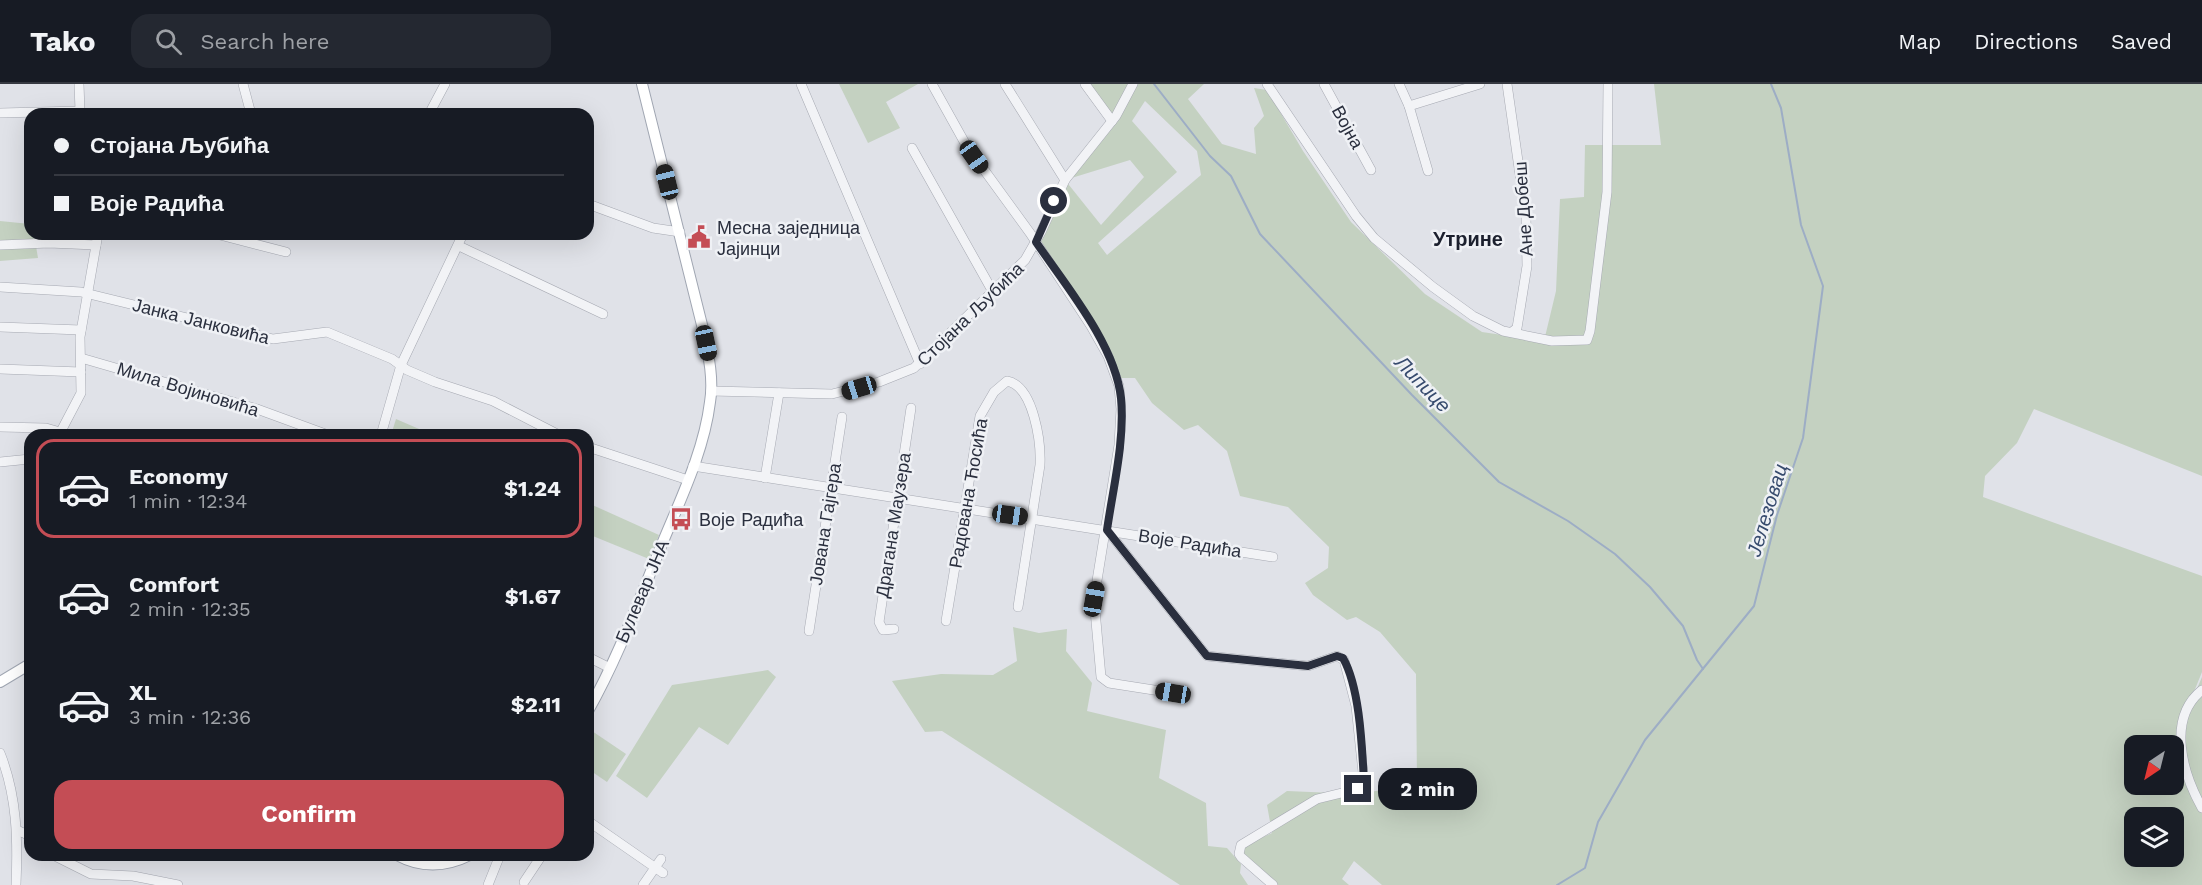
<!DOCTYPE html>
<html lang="en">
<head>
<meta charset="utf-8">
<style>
	:root { --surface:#171b24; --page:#242831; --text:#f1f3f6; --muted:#9ea1a6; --line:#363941; --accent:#c44d55 }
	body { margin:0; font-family:"Work Sans",sans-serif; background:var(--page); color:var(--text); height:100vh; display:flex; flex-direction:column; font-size:22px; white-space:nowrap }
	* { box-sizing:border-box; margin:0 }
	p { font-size:20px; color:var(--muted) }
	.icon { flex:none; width:33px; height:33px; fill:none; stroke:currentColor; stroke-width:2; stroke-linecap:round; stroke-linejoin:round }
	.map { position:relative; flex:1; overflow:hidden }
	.panel { position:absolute; left:24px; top:345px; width:570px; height:432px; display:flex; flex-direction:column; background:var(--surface); border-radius:18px; box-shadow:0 6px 24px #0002 }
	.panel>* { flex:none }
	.guide { position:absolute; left:24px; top:24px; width:570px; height:132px; border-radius:18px; box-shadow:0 6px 24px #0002; display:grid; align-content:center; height:132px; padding:0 30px; background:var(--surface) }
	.needle { width:39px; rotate:215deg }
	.buttons { position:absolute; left:2124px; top:651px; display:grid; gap:12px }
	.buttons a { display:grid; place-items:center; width:60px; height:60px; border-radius:12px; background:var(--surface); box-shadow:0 6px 24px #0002; font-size:30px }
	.end { position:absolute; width:27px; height:27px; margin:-14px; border:8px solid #2a2f3e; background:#fff; box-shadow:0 0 0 3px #fff }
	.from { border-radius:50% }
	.bubble { position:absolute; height:42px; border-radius:18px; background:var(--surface); box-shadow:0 6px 24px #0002; font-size:20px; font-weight:700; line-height:42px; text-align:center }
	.car { position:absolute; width:18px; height:36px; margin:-18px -9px; border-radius:8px; box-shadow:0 0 4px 2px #0007; background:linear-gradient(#222 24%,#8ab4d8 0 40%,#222 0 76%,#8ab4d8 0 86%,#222 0) }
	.guide b { display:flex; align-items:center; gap:21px; height:57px; font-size:22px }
	.guide b+b { border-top:2px solid var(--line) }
	.guide i { width:15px; height:15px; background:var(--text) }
	ul { padding:10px 0 0; list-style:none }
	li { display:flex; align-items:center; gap:18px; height:99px; margin:0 12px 9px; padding:0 18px; border:3px solid transparent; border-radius:18px }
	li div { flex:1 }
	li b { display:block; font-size:22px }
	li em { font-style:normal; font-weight:700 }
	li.on { border-color:var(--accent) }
	li>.icon { width:54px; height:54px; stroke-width:1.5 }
	.primary-button { display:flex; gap:12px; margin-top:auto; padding:12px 30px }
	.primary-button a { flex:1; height:69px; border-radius:18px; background:var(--accent); color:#fff; font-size:24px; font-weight:700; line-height:69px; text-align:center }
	header { display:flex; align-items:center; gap:36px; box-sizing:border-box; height:84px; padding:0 30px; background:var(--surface); border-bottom:2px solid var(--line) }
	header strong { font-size:28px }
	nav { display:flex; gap:33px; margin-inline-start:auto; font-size:21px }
	.search { width:420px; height:54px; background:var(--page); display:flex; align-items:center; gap:15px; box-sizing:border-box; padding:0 21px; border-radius:18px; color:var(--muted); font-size:22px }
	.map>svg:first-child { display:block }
	.green { fill:#c4d1c1; fill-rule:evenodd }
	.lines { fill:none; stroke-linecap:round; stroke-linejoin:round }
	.stream { stroke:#9dadc5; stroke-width:2 }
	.minor-casing { stroke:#a6a9b2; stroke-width:10 }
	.major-casing { stroke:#a0a6b2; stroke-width:12 }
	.minor { stroke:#f2f3f6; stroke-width:9 }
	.major { stroke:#fff; stroke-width:10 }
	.route { stroke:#2a2f3e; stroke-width:8 }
	.labels { text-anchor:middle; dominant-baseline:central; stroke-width:5; stroke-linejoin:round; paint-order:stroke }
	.street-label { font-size:18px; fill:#2a2f3e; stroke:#eff1f5 }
	.poi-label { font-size:18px; fill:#2a2f3e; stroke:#eff1f5; text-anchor:start }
	.neighbourhood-label { font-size:20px; font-weight:bold; fill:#1c202e; stroke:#eff1f5 }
	.water-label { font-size:20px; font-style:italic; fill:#374b6e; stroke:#eff1f5 }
</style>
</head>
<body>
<header>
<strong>Tako</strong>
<div class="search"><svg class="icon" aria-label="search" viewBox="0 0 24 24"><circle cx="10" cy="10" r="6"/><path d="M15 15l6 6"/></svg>Search here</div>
<nav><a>Map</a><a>Directions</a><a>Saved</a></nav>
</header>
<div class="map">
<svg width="2202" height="801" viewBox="0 0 2202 801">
	<rect width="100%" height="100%" fill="#e0e2e8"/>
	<g class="green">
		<polygon points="839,0 918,0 886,18 900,44 868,59"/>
		<path d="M1085,0h47l-10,23 16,-23h66l-16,15 34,45 34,10 -2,-26 10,-12 -10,-28 13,2 36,61 48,71 74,72 57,38 62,9 12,-50 4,-92 24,-2 1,-52h76l-7,-61h548v392l-168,-67 -17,34 -32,33 -2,21 219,79v96l-13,32v3l13,-30v208h-820l-28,-24 -12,18 7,6h-76l-31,-31 1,-8 29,-13 -5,-28 20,-14 71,3 59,-10 -1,-110 -36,-42 -24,-15 -9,3 -34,-25 -8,-12 23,-15 1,-21 -41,-40 -48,-11 -13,-45 -29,-26 -14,5 -32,-27 -17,-25h-16l-20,-39 -63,-97 29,-62 47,-59zM1145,17l52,50 4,24 -94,80 -9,-12 79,-71 -45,-51zM1130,76l14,17 -43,48 -36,-45zM2134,662h40v38h-40zM2134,734h40v38h-40z"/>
		<polygon points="0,137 30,140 30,150 34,150 38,174 0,177"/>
		<polygon points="396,335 433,351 391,351"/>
		<polygon points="588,419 659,451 649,475 588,450"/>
		<polygon points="1013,543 1039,549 1067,545 1066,567 1092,599 1087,627 1166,646 1159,694 1206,719 1208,762 1227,764 1241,780 1240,789 1248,801 1180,801 942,647 925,648 892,597 941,590 993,591 1017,577"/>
		<polygon points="768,586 776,593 728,661 699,643 647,714 616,692 672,601"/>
		<polygon points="589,645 626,670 607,698 588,685"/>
	</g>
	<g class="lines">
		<g class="stream">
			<polyline points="1154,0 1210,72 1231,92 1260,150 1412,311 1499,398 1568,437 1615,470 1650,503 1683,542 1697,576 1703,585"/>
			<polyline points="1557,801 1585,784 1598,738 1645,656 1754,522 1777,431 1803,354 1823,202 1801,141 1781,24 1771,0"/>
		</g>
		<g class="minor-casing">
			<g id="minor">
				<polyline points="243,0 251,30"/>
				<polyline points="801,0 920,280"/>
				<polyline points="932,0 966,61 1030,149 1091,242 1108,272 1119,302 1121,325 1119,361 1094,515 1101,593 1109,599 1173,609"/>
				<polyline points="1005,0 1065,96"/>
				<polyline points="1085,0 1112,37"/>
				<polyline points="1267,0 1356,132 1374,154 1433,203 1473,232 1503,247 1552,257 1587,256 1590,247 1607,108 1608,0"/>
				<polyline points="1324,0 1371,86"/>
				<polyline points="1399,0 1409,22 1428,87"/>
				<polyline points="1507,0 1526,133 1527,182 1517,244 1512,248"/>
				<polyline points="1409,22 1480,0"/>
				<polyline points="0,29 80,27 79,0"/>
				<polyline points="429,30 445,0"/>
				<polyline points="912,64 993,208"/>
				<polyline points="588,120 653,144 680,148"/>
				<polyline points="216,150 286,168"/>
				<polyline points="0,161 49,159 96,161"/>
				<polyline points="459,162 603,230"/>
				<polyline points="0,203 81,208 273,255 327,248 392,275 407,286 435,298 493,317 559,351"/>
				<polyline points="0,243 81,246"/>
				<polyline points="81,274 257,325 328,351"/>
				<polyline points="0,285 81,288"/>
				<polyline points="711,307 832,310 879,298 914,284 1025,176 1041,148 1065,96 1116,32 1133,0"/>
				<polyline points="0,343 46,344 60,348"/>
				<polyline points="59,351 81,309 80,253 98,150"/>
				<polyline points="381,351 401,281 463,150"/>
				<polyline points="588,363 688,396"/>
				<polyline points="0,378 30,375"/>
				<polyline points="693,382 1273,473"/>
				<polyline points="765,394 779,309"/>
				<polyline points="1107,446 1207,572 1308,582 1337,572 1344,576 1356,622 1364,698 1358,705 1317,715 1241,761 1239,770 1241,773 1273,801"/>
				<path d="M946,537l34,-205 14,-24 13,-11c27,5 34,62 33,84l-22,142"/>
				<polyline points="894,545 883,546 879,538 911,324"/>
				<polyline points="809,547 842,333"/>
				<polyline points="588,573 610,584"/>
				<path d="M2202,606c-36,29 -19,84 0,118"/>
				<path d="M0,669c17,43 18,86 16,132"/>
				<polyline points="588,737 663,789"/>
				<polyline points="17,746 30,752"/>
				<polyline points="53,771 91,790 133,792 178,801"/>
				<polyline points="524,798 542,771"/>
				<polyline points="488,801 500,771"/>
				<polyline points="643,801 661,775"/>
			</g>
		</g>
		<g class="major-casing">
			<g id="major">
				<polyline points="0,598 30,580"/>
				<path d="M588,627c30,-53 51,-111 74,-167 19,-46 42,-93 48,-142 4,-24 -2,-49 -7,-73l-61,-245"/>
				<path d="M397,771c24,13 49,12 73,0"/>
			</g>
		</g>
		<use href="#minor" class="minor"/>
		<use href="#major" class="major"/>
	</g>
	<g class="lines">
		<path class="route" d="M1054,117l-18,41c30,44 79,102 85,156 4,43 -8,90 -14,132l100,126 101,10 29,-10 6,2c17,30 19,89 21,124l-6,7"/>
	</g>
	<defs>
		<g id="civic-bare" transform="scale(1.8)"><path d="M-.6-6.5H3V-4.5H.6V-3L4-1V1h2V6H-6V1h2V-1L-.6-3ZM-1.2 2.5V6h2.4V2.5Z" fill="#c44d55" stroke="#eff1f5" stroke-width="2.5" paint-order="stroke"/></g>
		<g id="bus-bare" transform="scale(1.8)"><path d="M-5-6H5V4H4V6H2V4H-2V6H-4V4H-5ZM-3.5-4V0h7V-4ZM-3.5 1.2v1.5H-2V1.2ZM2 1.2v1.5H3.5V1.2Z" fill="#c44d55" stroke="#eff1f5" stroke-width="2.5" paint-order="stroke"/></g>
	</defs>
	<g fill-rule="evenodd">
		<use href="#civic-bare" x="699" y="153"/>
		<use href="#bus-bare" x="681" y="435"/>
	</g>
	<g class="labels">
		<g class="street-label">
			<text transform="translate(1348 43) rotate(61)">Војна</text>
			<text transform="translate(1523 125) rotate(-94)">Ане Добеш</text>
			<text transform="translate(970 230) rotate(-44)">Стојана Љубића</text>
			<text transform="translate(201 237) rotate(14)">Јанка Јанковића</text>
			<text transform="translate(188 305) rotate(17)">Мила Војиновића</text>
			<text transform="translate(968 409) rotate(-80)">Радована Ћосића</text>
			<text transform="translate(825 440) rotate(-81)">Јована Гајгера</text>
			<text transform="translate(893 441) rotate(-81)">Драгана Маузера</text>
			<text transform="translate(1190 459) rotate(9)">Воје Радића</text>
			<text transform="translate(642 507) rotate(-67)">Булевар ЈНА</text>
		</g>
		<g class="poi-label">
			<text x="717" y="143">Месна заједница<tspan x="717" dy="21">Јајинци</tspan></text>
			<text x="699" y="435">Воје Радића</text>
		</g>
		<g class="neighbourhood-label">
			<text x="1468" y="155">Утрине</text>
		</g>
		<g class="water-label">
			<text transform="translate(1423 300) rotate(46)">Липице</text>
			<text transform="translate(1767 426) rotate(-73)">Јелезовац</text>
		</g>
	</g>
</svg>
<div class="buttons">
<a><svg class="needle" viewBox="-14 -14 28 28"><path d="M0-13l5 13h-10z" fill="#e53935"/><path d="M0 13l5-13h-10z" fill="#9ea1a6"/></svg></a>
<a><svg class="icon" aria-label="layers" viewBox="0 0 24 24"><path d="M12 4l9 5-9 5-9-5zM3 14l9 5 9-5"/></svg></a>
</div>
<i class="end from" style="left:1054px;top:117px"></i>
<i class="end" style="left:1358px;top:705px"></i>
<div class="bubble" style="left:1378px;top:684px;width:99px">2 min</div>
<i class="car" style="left:974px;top:73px;rotate:145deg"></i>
<i class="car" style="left:667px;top:98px;rotate:346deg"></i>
<i class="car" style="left:706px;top:259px;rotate:168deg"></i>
<i class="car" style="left:859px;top:304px;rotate:253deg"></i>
<i class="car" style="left:1010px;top:431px;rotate:98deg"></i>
<i class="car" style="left:1094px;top:515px;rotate:10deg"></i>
<i class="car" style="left:1173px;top:609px;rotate:279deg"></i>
<div class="guide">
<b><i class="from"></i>Стојана Љубића</b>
<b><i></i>Воје Радића</b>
</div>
<section class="panel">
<ul>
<li class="on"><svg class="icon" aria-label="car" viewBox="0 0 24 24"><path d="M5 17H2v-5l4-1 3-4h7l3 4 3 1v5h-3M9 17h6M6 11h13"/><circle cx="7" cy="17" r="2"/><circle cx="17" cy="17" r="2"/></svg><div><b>Economy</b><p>1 min · 12:34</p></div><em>$1.24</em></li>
<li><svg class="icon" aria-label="car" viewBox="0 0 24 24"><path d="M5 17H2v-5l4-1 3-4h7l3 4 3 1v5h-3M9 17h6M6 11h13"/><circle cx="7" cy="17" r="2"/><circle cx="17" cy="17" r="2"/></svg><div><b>Comfort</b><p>2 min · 12:35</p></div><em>$1.67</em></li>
<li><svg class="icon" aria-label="car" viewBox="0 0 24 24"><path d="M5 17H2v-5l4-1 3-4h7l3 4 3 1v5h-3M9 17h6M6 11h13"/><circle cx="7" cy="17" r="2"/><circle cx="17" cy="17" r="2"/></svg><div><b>XL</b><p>3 min · 12:36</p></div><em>$2.11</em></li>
</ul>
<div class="primary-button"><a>Confirm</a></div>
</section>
</div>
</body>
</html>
